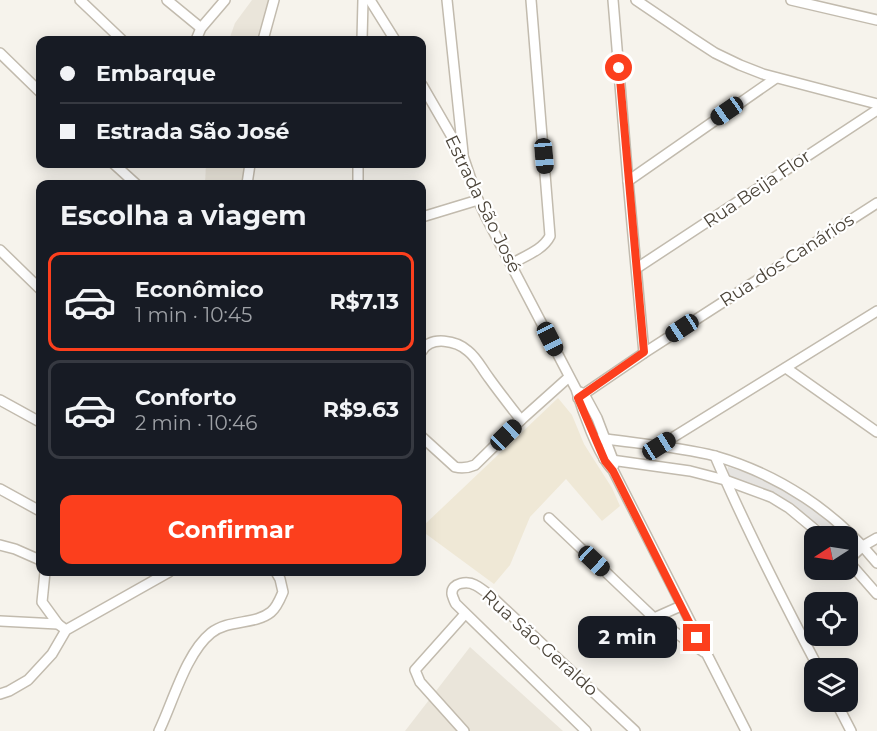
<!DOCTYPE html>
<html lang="pt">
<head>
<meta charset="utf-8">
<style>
	:root { --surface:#171b24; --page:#20242c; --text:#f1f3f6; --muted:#9ea1a6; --line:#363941; --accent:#fc3f1d }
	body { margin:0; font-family:Montserrat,sans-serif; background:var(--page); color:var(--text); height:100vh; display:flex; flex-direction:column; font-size:22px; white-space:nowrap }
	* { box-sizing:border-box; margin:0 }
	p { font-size:20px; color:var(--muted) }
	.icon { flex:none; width:33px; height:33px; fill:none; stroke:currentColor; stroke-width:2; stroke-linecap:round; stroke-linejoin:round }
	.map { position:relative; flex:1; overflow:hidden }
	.side { position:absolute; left:36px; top:180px; width:390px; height:396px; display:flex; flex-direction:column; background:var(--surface); border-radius:12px; box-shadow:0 3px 15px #0003 }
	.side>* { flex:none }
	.top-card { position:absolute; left:36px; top:36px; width:390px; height:132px; border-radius:12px; box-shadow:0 3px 15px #0003; display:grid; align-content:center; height:132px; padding:0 24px; background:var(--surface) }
	.needle { width:39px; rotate:258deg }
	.fabs { position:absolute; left:804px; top:526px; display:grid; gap:12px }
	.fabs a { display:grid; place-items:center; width:54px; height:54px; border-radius:12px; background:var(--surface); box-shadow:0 3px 15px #0003; font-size:30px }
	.end { position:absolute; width:27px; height:27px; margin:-14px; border:8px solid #fc3f1d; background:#fff; box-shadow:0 0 0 3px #fff }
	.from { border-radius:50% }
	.bubble { position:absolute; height:42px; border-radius:12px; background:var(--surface); box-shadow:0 3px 15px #0003; font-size:20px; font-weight:700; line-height:42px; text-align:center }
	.car { position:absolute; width:18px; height:36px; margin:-18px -9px; border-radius:8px; box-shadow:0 0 4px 2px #0007; background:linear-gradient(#222 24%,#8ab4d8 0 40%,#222 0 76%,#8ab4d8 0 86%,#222 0) }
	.top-card b { display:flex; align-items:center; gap:21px; height:57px; font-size:22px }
	.top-card b+b { border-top:2px solid var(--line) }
	.top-card i { width:15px; height:15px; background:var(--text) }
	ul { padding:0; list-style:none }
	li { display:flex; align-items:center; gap:18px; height:99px; margin:0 12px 9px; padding:0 12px; border:3px solid var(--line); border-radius:12px }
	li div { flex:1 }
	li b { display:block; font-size:22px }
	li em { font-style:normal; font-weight:700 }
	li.selected { border-color:var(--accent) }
	li>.icon { width:54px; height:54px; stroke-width:1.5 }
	h2 { padding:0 24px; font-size:27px; line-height:72px }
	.cta { display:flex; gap:12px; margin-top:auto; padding:12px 24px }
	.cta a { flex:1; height:69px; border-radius:12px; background:var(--accent); color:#fff; font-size:24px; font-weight:700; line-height:69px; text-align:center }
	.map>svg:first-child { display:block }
	.residential { fill:#eae5da }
	.education { fill:#efe8d6 }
	.parking { fill:#e5e3e0 }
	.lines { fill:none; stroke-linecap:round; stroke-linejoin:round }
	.minor-casing { stroke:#c2bbae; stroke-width:12 }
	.minor { stroke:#fff; stroke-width:9 }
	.route { stroke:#fc3f1d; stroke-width:8 }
	.labels { text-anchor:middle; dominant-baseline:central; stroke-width:4.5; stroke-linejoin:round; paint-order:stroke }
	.street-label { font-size:18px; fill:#4b4439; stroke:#fff }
</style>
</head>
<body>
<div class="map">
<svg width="877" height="731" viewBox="0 0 877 731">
	<rect width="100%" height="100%" fill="#f6f3ec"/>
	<g class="residential">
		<polygon points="252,0 272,0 261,40 229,40 235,23"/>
		<polygon points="206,164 246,164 244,184 205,184"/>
		<polygon points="470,647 563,731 405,731"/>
	</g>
	<polygon class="education" points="558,398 572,415 584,444 612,488 620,506 602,521 566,479 530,517 510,565 494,584 422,531 422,527"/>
	<polygon class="parking" points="728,467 755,475 816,509 847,537 834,537 824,528 770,492 727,475"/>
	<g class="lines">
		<g class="minor-casing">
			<g id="minor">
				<polyline points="80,0 122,40"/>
				<polyline points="167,0 201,28"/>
				<polyline points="370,0 395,40"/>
				<polyline points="447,0 463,153"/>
				<polyline points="613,0 628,181 644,353"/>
				<polyline points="636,0 692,38 715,53 740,65 763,74 877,104"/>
				<polyline points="791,0 877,20"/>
				<polyline points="196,40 201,28 225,0"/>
				<polyline points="263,40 274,0"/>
				<polyline points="362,40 363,0"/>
				<polyline points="0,53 40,92"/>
				<path d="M422,85l41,71 15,44 8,17 90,172c6,20 22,67 37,81l133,261"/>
				<polyline points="114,164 136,184"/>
				<polyline points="628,181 776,78"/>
				<polyline points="247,184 250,164"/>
				<polyline points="358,184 358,164"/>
				<polyline points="422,217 478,200"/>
				<polyline points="0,250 40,289"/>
				<path d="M511,264c14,-8 32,-14 39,-28l-19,-236"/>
				<polyline points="637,268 877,110"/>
				<path d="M422,351c9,-16 35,-10 46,0 9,7 14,18 21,27 10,14 21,28 32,42"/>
				<polyline points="786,368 877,432"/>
				<polyline points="580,392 584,394 597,418 613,460 614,465"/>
				<polyline points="578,398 644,353 877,203"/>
				<polyline points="0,400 40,422"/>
				<path d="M422,437l33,30c8,2 13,1 20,-2l46,-45 48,-43"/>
				<path d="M595,439h11c36,5 74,8 109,17 63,18 121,56 162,107"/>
				<polyline points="659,446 877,311"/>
				<path d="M715,456c31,73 67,143 104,213"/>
				<polyline points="604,459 690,471 725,480 771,497 789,508 824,537"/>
				<polyline points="0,489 40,511"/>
				<polyline points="549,518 654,618 704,652"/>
				<polyline points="0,545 15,549 40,560"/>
				<polyline points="848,560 863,546 877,538"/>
				<polyline points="848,561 877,594"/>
				<polyline points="45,572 42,602 58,624"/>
				<polyline points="654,618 681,606"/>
				<polyline points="0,621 58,624 66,630"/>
				<polyline points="0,694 9,691 28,680 52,654 66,630 169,572"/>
				<polyline points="836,702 851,731"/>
				<path d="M159,731c14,-29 27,-78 52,-98 18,-14 44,-8 60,-21 6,-5 9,-13 12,-20l-3,-13 -4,-7"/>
				<polyline points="464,731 420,682 415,670 465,614"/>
				<path d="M586,731l-130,-127c-1,-1 -4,-9 -4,-10 -1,-12 16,-13 23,-9 6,3 12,8 17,12l143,134"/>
			</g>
		</g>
		<use href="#minor" class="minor"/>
	</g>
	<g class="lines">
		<polyline class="route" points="619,68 644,352 578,398 605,461 613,471 697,638"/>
	</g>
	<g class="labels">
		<g class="street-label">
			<text transform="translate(757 189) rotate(-34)">Rua Beija Flor</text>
			<text transform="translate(483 204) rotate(64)">Estrada São José</text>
			<text transform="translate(787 260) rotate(-33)">Rua dos Canários</text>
			<text transform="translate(540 643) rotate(42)">Rua São Geraldo</text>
		</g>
	</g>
</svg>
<div class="fabs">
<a><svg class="needle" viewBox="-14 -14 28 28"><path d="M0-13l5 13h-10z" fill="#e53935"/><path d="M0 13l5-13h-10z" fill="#9ea1a6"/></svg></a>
<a><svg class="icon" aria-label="locate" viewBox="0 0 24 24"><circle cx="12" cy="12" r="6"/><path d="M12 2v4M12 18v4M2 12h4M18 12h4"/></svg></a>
<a><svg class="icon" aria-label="layers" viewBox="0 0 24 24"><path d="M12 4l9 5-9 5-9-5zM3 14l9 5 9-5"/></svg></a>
</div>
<i class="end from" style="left:619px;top:68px"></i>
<i class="end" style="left:697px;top:638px"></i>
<div class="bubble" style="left:578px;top:616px;width:99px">2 min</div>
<i class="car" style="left:727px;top:111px;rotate:235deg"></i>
<i class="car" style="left:544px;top:156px;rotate:175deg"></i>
<i class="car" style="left:682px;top:328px;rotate:237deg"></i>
<i class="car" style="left:550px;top:339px;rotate:153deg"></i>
<i class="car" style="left:506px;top:435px;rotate:46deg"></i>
<i class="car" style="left:659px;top:446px;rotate:58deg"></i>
<i class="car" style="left:594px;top:561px;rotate:133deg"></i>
<div class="top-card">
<b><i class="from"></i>Embarque</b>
<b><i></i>Estrada São José</b>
</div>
<section class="side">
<h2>Escolha a viagem</h2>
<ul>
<li class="selected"><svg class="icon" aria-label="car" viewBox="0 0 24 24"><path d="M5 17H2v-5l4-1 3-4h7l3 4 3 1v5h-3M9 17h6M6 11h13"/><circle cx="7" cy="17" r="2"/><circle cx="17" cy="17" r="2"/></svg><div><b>Econômico</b><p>1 min · 10:45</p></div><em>R$7.13</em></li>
<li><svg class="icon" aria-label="car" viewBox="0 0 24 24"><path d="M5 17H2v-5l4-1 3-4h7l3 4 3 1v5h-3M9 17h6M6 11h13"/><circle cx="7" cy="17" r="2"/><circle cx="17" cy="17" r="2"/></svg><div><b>Conforto</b><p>2 min · 10:46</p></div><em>R$9.63</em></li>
</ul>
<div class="cta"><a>Confirmar</a></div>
</section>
</div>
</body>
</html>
